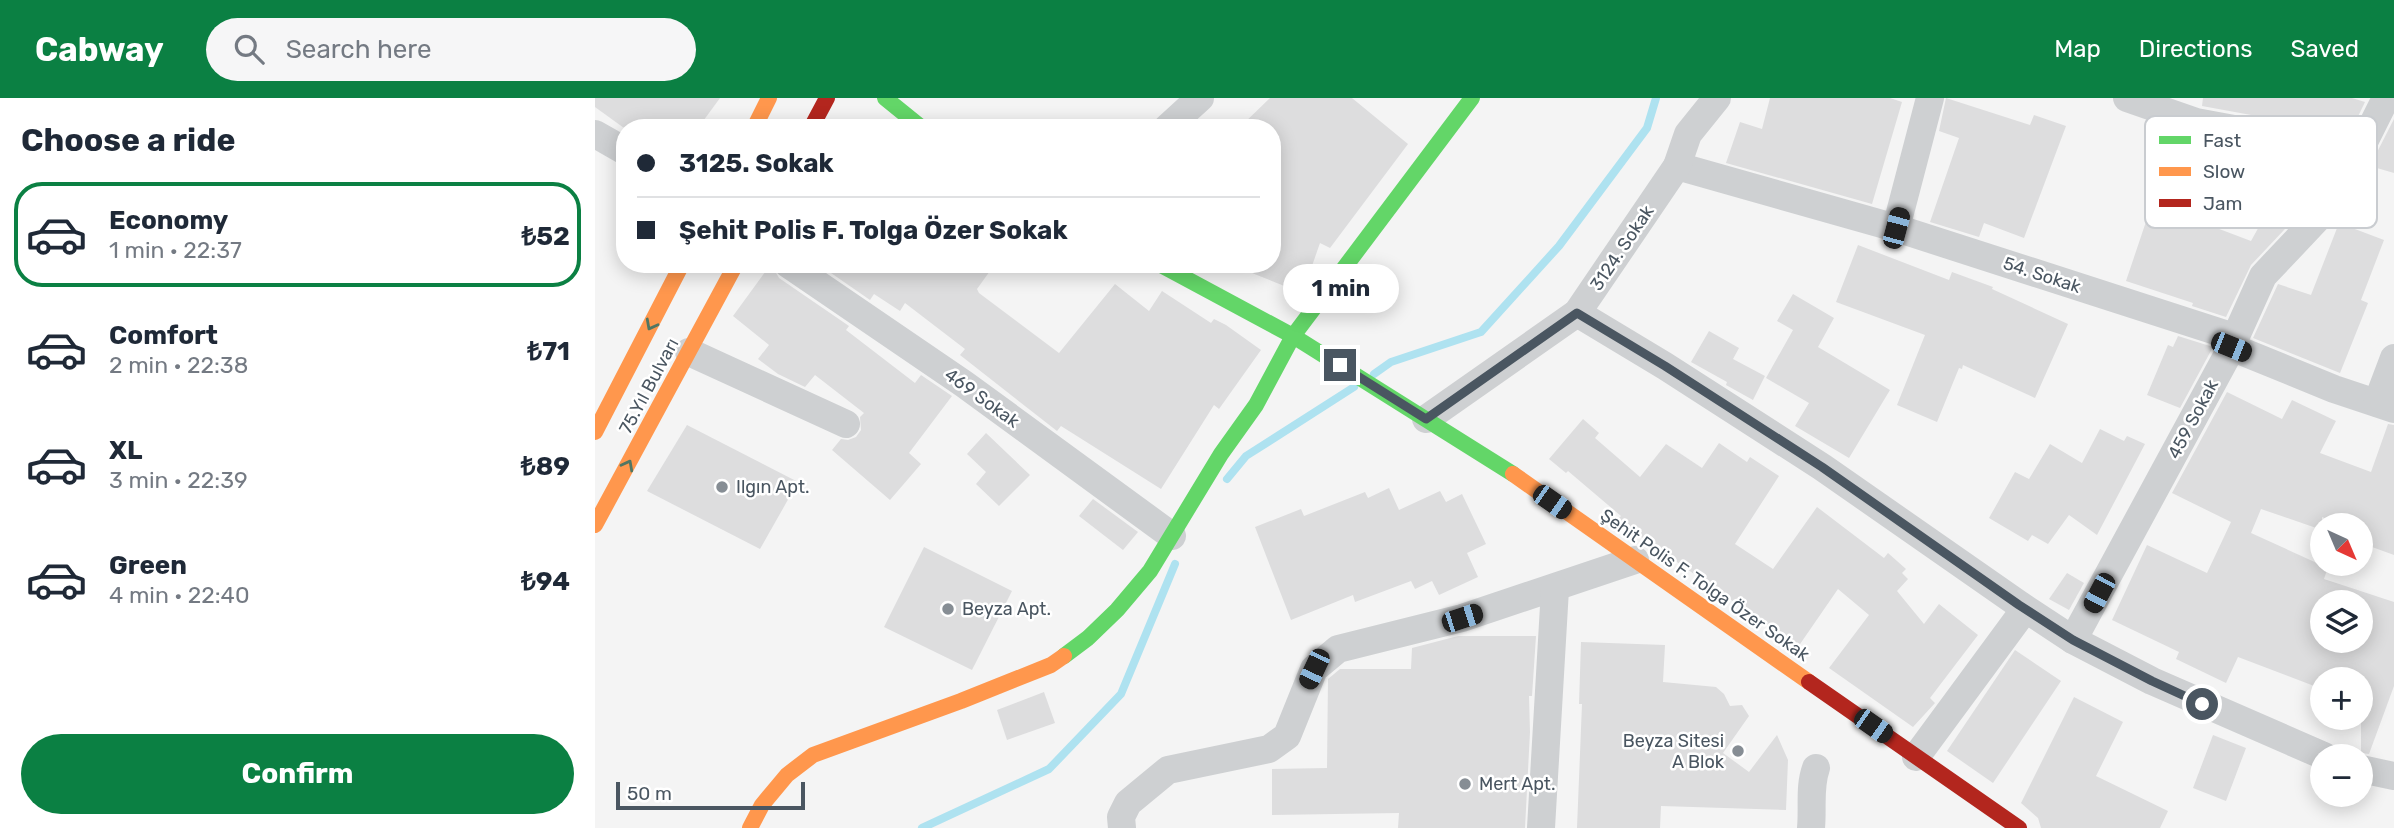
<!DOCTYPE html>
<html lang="en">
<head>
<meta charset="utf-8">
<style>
	:root { --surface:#fff; --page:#f6f6f7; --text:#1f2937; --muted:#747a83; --line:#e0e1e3; --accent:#0b8043 }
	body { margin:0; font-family:Rubik,sans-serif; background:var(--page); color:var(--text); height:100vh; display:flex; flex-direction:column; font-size:26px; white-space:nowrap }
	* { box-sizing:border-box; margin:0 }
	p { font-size:23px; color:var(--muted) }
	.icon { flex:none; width:38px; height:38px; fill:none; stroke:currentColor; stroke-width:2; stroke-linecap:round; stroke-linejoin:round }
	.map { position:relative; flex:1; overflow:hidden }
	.panel { display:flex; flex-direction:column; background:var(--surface); width:595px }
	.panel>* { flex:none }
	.hud { position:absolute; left:21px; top:21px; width:665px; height:154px; border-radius:28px; box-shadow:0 4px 18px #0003; display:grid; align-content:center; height:154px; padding:0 21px; background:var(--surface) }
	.needle { width:46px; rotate:136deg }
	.tools { position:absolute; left:1715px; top:415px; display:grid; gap:14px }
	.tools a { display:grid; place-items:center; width:63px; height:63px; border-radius:50%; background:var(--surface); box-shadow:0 4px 18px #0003; font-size:35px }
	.scale { position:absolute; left:21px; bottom:18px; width:189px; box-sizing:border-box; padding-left:7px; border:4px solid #4a5661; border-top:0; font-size:19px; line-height:24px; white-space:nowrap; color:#4a5661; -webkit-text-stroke:5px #fff; paint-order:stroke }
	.end { position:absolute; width:32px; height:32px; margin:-16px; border:9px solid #4a5661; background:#fff; box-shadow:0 0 0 4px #fff }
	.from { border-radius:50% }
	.bubble { position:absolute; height:49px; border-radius:24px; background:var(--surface); box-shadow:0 4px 18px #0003; font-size:23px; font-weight:700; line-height:49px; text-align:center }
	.car { position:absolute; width:21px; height:42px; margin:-21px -10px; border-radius:9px; box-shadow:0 0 5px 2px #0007; background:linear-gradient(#222 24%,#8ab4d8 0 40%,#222 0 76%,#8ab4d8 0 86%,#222 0) }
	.hud b { display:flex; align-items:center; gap:24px; height:66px; font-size:26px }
	.hud b+b { border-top:2px solid var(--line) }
	.hud i { width:18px; height:18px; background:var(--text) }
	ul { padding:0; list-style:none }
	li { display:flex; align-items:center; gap:21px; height:105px; margin:0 14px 10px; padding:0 7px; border:4px solid transparent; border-radius:28px }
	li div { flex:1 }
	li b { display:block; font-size:26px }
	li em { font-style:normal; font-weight:700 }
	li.current { border-color:var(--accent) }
	li>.icon { width:63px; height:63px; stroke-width:1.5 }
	h2 { padding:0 21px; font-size:32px; line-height:84px }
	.action { display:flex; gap:14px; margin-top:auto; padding:14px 21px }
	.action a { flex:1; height:80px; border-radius:42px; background:var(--accent); color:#fff; font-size:28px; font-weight:700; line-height:80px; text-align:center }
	header { display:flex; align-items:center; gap:42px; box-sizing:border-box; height:98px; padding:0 35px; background:var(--accent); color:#fff }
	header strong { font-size:33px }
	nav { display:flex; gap:38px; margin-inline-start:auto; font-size:24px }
	.search { width:490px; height:63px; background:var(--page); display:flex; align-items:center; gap:18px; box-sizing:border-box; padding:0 24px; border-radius:38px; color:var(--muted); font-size:26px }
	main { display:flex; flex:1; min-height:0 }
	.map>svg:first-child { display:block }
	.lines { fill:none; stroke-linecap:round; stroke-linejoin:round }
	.stream { stroke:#aee2f0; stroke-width:8 }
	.building { fill:#ddddde; fill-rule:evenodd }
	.street { stroke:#ced0d2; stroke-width:28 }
	.fast { stroke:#63d668; stroke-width:16 }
	.slow { stroke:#ff974d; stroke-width:16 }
	.jam { stroke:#b3261e; stroke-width:16 }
	.oneway { stroke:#507663 }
	.route { stroke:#4a5661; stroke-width:9 }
	.poi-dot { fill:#868d94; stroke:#fff; stroke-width:2.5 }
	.labels { text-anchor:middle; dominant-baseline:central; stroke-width:5; stroke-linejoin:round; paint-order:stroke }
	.street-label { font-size:18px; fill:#4a5661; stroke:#fff }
	.poi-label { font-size:18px; fill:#4a5661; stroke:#fff; text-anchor:start }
	.key { fill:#fff; stroke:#c9ccd0; stroke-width:2 }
	.key-label { font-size:19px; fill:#4a5661 }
</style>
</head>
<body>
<header>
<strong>Cabway</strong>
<div class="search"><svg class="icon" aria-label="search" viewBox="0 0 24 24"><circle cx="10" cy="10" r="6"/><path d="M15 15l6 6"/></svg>Search here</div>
<nav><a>Map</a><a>Directions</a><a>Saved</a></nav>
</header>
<main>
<section class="panel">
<h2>Choose a ride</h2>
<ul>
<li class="current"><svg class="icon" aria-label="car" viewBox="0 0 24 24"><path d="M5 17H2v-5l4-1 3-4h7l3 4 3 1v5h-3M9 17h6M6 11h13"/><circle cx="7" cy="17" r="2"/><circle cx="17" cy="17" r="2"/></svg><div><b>Economy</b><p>1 min · 22:37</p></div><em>₺52</em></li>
<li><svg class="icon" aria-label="car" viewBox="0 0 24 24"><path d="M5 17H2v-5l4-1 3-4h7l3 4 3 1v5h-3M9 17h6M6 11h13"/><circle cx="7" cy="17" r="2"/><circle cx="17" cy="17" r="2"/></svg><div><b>Comfort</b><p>2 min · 22:38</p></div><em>₺71</em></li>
<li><svg class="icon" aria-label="car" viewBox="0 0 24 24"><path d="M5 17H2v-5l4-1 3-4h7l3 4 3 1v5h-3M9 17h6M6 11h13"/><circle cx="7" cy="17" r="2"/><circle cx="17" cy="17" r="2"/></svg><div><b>XL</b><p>3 min · 22:39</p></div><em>₺89</em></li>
<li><svg class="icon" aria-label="car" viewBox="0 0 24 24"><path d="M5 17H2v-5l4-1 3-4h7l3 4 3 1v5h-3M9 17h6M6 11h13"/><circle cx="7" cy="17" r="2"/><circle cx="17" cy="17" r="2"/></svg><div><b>Green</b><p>4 min · 22:40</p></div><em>₺94</em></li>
</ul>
<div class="action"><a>Confirm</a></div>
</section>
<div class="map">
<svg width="1799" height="730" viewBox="0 0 1799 730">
	<rect width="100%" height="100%" fill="#f4f4f4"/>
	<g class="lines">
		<g class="stream">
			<polyline points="779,276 796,264 886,234 964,148 1052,30 1061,0"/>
			<polyline points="632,381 651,358 759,289"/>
			<polyline points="327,730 454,671 526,596 580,466"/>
		</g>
	</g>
	<g class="building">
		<polygon points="0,0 125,0 103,30 29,30 0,9"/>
		<polygon points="675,0 757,0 813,46 735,150 725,145 711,185 704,194 637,167 677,166 677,76 686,64 677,57 677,30 644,30"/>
		<polygon points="1175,0 1295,0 1307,4 1277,106 1131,65 1145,24 1167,31"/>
		<polygon points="1351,0 1435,27 1439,17 1471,28 1429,140 1389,125 1384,139 1335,124 1364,40 1344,33"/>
		<polygon points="1608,0 1757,0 1770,4 1755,35 1607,8"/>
		<polygon points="1799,21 1799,75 1775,68"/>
		<polygon points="1567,39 1688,73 1685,85 1634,78 1619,129 1656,143 1696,71 1699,59 1725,64 1718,96 1708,112 1656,167 1631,219 1597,208 1598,205 1531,183 1562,91 1552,88"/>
		<polygon points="1744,125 1789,142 1766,202 1773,205 1745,275 1658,240 1683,186 1716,197"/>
		<polygon points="1263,147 1354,182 1357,174 1398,189 1397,191 1473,226 1440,300 1368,267 1367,271 1364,270 1342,324 1302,307 1330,237 1241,204"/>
		<polygon points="176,166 184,180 254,228 251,232 320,285 326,277 357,298 314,355 326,366 295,402 237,352 246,341 253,342 261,339 266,332 265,319 269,315 220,277 210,289 183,276 163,261 174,247 138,218"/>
		<polygon points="223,166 400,166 382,191 384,195 464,255 520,186 554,213 567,193 616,225 619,221 631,227 666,252 624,311 619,307 566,391 466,328 462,333 365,257 370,251 310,205 305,213 279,196 275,202"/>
		<polygon points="1198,196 1239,220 1223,249 1295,292 1254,360 1200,328 1214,305 1171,280 1198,232 1182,223"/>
		<polygon points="1114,233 1144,250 1138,261 1170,278 1158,302 1131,287 1132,284 1096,264"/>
		<polygon points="1583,238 1618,249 1585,310 1552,297 1573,247 1578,249"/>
		<path d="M1632,294l55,27 10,-19 44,21 -16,32 51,19 17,-48 6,1v130l-33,-12v-18h-18l-21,-8v13l-61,-21 -10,24 68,31h10l-5,15 70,23v84l-25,68 -8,-1v-74h-39v10l-84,-32 -12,26 -50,-24 3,-7 -67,-32 35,-75 60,28 24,-51 -59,-29zM1727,504h39v38h-39z"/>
		<polygon points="988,321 1004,335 1000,340 1045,379 1071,346 1107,370 1124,345 1152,364 1155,359 1184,378 1140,446 1178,471 1222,409 1289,460 1293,455 1311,471 1307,475 1313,481 1302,493 1329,526 1344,506 1383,537 1335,600 1340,605 1318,629 1234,570 1274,517 1243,491 1203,549 1022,422 1026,418 973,373 971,375 954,361"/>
		<polygon points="92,327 203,384 165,451 52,393"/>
		<polygon points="1505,331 1529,343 1532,338 1550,346 1502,437 1474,417 1453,446 1437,437 1433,443 1394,420 1420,374 1434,381 1455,346 1487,365"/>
		<polygon points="391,335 435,377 404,408 381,386 391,374 372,356"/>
		<polygon points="794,390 804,412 845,393 851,404 867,396 891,446 872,455 883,479 844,497 837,483 820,491 816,483 760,504 758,497 696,522 660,429 706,411 709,418 770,394 773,400"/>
		<polygon points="498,401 543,434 528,452 484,418"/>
		<polygon points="329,449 417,493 377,572 289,529"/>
		<polygon points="1472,475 1489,485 1474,512 1454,501"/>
		<polygon points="863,538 941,538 937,598 934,598 935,634 930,730 803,730 804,715 677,717 677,671 732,670 733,581 745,571 816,571 817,550"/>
		<polygon points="986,544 1070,547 1068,584 1121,589 1129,596 1135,608 1147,607 1154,618 1128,655 1154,674 1182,637 1193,662 1191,712 1066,708 1065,730 982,730 987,606 984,606"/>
		<polygon points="1420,552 1466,583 1398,685 1352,653"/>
		<polygon points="449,594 460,625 412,642 402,612"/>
		<polygon points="1479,599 1528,624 1501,678 1573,713 1565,730 1446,730 1443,720 1426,705"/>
		<polygon points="1618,637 1651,650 1631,703 1598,690"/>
	</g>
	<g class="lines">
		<g class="street">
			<polyline points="1532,0 1601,24 1764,54"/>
			<polyline points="572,30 605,0"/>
			<polyline points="0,36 30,53"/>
			<polyline points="1082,68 1301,130 1630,236 1636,249 1739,291 1799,311"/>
			<polyline points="1301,130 1335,0"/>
			<polyline points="193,166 369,286 577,438"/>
			<polyline points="982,215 1070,268 1227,369 1425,507 1478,542 1557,583 1729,658"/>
			<polyline points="94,254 251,326"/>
			<polyline points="1782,305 1799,260"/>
			<polyline points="831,321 982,215 1082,68 1093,36 1122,0"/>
			<polyline points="1478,542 1632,258 1668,178 1721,122 1764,54 1791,0"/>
			<polyline points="1321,659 1430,511"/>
			<polyline points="1766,671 1799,678"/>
			<polyline points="527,730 526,719 533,705 573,672 674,651 692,638 719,571 743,551 867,520 1040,462"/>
			<polyline points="946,730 960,491"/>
			<path d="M1216,730c2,-21 -2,-41 5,-60"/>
		</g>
		<g class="fast">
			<polyline points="290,0 327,30"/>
			<polyline points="564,166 698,238 918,376"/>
			<polyline points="469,558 493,540 522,512 555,473 626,356 661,307 698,238 877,0"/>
		</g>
		<g class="slow">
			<polyline points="159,30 174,0"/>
			<polyline points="0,334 87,166"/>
			<polyline points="918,376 1214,584"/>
			<polyline points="0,427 141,166"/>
			<polyline points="155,730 167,707 192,677 218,657 366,603 456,567 469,558"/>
		</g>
		<g class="jam">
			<polyline points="216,30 232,0"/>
			<polyline points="1214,584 1424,730"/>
		</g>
	</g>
	<defs><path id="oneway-chevron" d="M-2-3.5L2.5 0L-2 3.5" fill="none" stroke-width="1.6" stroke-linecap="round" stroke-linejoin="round" transform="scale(1.75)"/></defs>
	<g class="oneway">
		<use href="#oneway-chevron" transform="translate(56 227) rotate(118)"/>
		<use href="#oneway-chevron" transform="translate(33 367) rotate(-62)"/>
	</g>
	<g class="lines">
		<polyline class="route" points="745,267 831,321 982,215 1070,268 1227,369 1424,507 1478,542 1557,583 1607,606"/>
	</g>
	<g class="poi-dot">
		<circle cx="127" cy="389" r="7"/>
		<circle cx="353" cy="511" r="7"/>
		<circle cx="1143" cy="653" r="7"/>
		<circle cx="870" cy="686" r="7"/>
	</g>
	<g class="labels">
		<g class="street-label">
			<text transform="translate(1027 150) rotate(-56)">3124. Sokak</text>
			<text transform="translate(1447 177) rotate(18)">54. Sokak</text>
			<text transform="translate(54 288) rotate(-62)">75.Yıl Bulvarı</text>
			<text transform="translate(387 300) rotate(36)">469 Sokak</text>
			<text transform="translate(1598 321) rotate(-62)">459 Sokak</text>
			<text transform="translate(1110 487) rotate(35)">Şehit Polis F. Tolga Özer Sokak</text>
		</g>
		<g class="poi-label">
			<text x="141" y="389">Ilgın Apt.</text>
			<text x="367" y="511">Beyza Apt.</text>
			<text x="1129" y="643" text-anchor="end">Beyza Sitesi<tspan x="1129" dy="21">A Blok</tspan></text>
			<text x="884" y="686">Mert Apt.</text>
		</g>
	</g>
	<rect x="1550" y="18" width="232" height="112" rx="10" class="key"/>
	<rect x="1564" y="38" width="32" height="8" fill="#63d668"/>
	<rect x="1564" y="69" width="32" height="9" fill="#ff974d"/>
	<rect x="1564" y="101" width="32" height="8" fill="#b3261e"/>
	<g class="key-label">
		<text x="1608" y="49">Fast</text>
		<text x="1608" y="80">Slow</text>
		<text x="1608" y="112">Jam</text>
	</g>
</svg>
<div class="tools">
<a><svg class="needle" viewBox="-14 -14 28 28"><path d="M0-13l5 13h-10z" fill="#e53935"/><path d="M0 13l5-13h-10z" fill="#747a83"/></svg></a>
<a><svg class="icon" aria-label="layers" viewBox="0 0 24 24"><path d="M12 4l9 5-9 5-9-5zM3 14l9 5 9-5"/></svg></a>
<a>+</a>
<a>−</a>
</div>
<div class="scale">50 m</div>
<i class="end from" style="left:1607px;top:606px"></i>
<i class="end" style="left:745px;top:267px"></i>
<div class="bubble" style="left:688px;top:166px;width:116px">1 min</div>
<i class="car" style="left:1301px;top:130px;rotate:15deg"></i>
<i class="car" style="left:1636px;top:249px;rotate:112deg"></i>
<i class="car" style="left:957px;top:404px;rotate:125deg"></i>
<i class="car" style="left:1504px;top:495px;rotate:208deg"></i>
<i class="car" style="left:867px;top:520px;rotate:72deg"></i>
<i class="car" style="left:719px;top:571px;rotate:205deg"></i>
<i class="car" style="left:1278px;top:628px;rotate:125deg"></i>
<div class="hud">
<b><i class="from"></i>3125. Sokak</b>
<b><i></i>Şehit Polis F. Tolga Özer Sokak</b>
</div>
</div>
</main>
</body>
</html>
